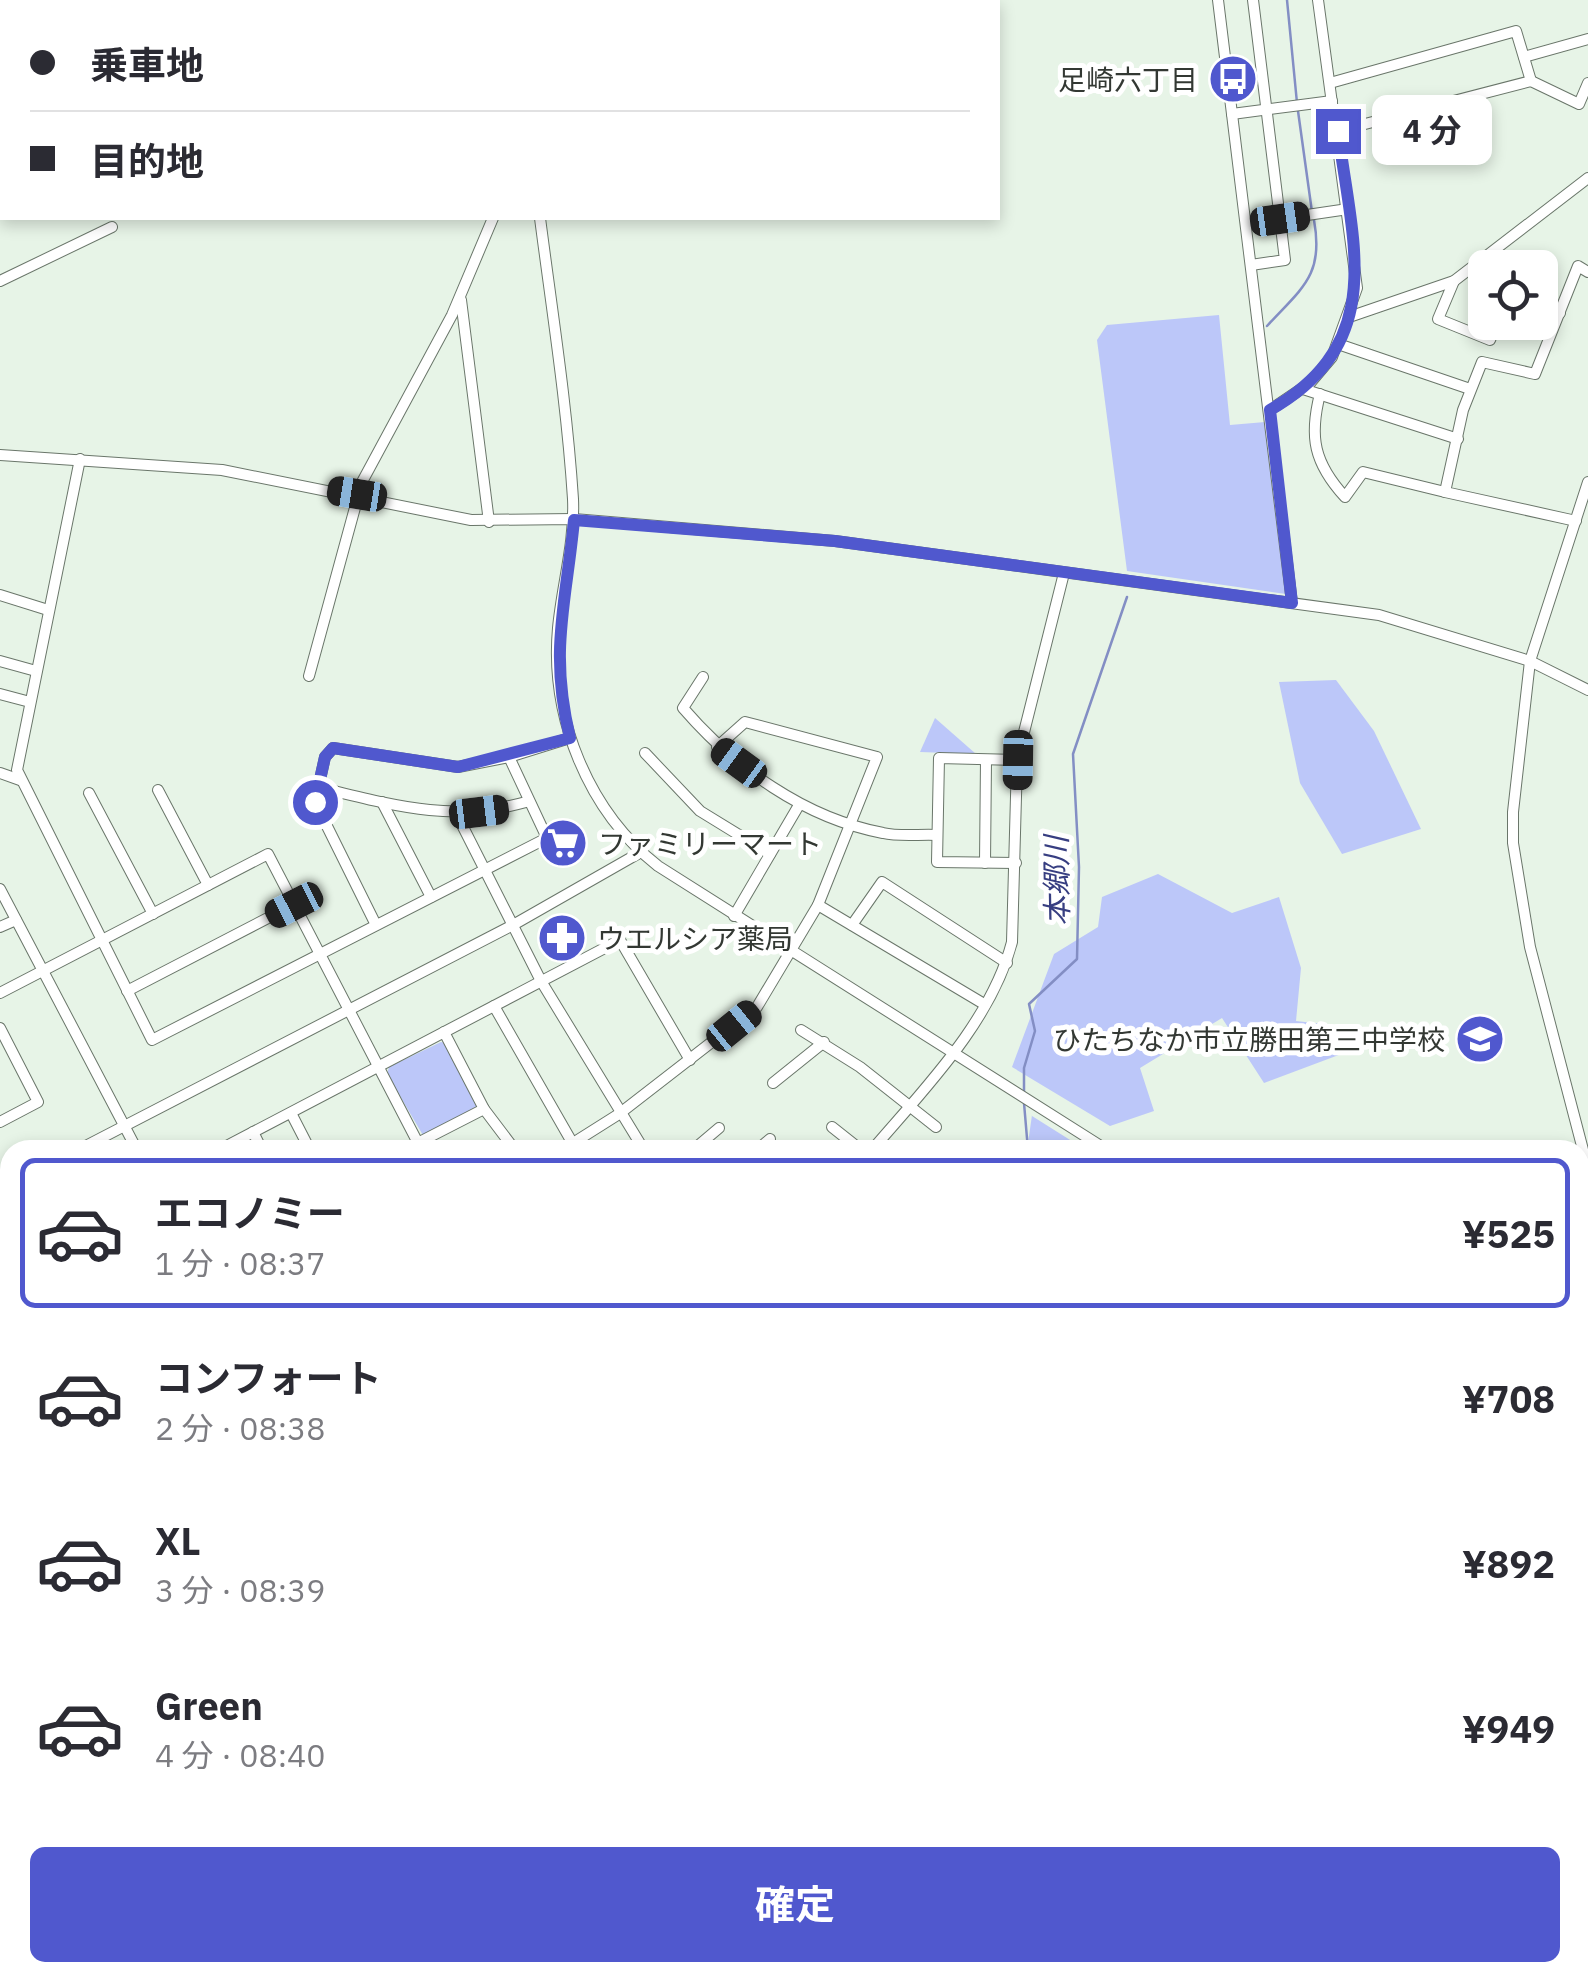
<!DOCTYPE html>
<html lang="ja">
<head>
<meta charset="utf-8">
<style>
	:root { --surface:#fff; --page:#f7f7f7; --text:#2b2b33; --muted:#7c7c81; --line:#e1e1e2; --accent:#5058ce }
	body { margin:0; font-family:"IBM Plex Sans","Noto Sans JP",sans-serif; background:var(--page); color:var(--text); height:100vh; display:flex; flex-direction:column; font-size:38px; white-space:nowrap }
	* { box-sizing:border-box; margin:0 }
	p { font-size:32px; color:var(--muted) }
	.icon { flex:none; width:55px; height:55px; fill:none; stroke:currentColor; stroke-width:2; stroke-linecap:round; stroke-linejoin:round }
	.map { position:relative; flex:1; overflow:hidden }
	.side { position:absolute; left:0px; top:1140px; width:1590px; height:842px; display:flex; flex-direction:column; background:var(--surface); border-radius:30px 30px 0 0; box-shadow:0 5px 15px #0003 }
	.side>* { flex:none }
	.banner { position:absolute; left:0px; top:0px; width:1000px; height:220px; box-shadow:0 5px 15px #0003; display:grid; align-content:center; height:220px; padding:0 30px; background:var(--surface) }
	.buttons { position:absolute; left:1468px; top:250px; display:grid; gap:20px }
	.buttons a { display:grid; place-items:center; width:90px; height:90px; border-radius:15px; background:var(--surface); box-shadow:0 5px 15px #0003; font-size:50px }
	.end { position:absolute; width:45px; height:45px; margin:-22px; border:12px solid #5058ce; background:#fff; box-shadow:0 0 0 5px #fff }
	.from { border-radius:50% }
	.bubble { position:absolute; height:70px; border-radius:15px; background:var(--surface); box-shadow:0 5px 15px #0003; font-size:32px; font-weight:700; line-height:70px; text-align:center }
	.car { position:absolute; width:30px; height:60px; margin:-30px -15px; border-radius:12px; box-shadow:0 0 8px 2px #0007; background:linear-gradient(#222 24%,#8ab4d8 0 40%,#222 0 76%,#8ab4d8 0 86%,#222 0) }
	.banner b { display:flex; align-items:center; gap:35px; height:95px; font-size:38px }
	.banner b+b { border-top:2px solid var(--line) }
	.banner i { width:25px; height:25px; background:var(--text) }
	ul { padding:18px 0 0; list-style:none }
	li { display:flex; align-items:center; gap:30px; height:150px; margin:0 20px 15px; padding:0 10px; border:5px solid transparent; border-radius:15px }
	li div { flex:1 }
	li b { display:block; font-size:38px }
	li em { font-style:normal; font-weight:700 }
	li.on { border-color:var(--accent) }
	li>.icon { width:90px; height:90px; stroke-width:1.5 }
	.action { display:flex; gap:20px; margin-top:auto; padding:20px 30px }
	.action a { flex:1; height:115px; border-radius:15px; background:var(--accent); color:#fff; font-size:40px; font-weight:700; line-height:115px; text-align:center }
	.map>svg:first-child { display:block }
	.green { fill:#bcc7f9 }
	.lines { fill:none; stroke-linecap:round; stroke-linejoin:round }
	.stream { stroke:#838ec4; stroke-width:2.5 }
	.minor-casing { stroke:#6a766a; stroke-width:12 }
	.minor { stroke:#fff; stroke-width:10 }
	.route { stroke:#5058ce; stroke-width:12 }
	.labels { text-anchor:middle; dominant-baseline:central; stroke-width:10; stroke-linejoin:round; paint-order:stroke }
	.poi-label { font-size:28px; fill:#333833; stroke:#fff; text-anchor:end }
	.water-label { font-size:30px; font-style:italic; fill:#373e81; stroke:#fff }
</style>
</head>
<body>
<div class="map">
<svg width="1588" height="1981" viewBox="0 0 1588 1981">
	<rect width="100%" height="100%" fill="#e7f4e7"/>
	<g class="green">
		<polygon points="1219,315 1230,425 1265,422 1286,594 1127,571 1097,340 1107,325"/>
		<polygon points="1336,680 1374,731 1421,829 1342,854 1300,783 1279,682"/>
		<polygon points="935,718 976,754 920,752"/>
		<polygon points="1158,874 1232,913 1279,897 1301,968 1296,1021 1341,1026 1344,1053 1264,1083 1222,1018 1140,1068 1154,1111 1110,1126 1012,1067 1054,954 1098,927 1102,897"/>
		<polygon points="441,1042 446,1043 477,1104 476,1111 424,1137 387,1074 389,1067"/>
		<polygon points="1032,1115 1032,1116 1086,1150 1027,1150"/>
	</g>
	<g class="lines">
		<g class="stream">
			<polyline points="1287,0 1297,103"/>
			<polyline points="1298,111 1312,212"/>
			<path d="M1267,326c36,-39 57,-51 47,-106"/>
			<polyline points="1024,1095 1024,1068 1035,1031 1029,1004 1077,959 1079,867 1073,754 1127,597"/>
			<polyline points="1024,1103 1028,1150"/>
			<polyline points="0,1827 10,1823"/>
		</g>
		<g class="minor-casing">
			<g id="minor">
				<polyline points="67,0 67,2"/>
				<polyline points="272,0 272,2"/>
				<polyline points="513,0 514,2"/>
				<polyline points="1218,0 1292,603"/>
				<polyline points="1524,57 1588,39"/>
				<polyline points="1330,83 1516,31 1531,81"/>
				<polyline points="1232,114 1332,101"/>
				<polyline points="1338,131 1531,81 1579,104 1588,83"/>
				<path d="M540,218c12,93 27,187 33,281 2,44 -11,86 -15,129 -8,89 30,183 100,238l449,284"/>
				<polyline points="1280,219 1348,209"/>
				<polyline points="1251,265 1285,260 1253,0"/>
				<polyline points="0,281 112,227"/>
				<polyline points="1454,281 1438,319 1490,340 1497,322"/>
				<polyline points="461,300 489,522"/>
				<polyline points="1540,306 1560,313"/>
				<polyline points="1349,317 1454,281 1588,178"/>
				<polyline points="1338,344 1470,389"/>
				<polyline points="1303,389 1458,439"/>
				<path d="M1320,394c-11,43 -6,69 25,103l18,-25 82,20"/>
				<polyline points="1270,410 1310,383 1332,357 1357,288 1318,0"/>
				<polyline points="0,455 222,470 471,520 574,519 835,541 1379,615 1530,661 1588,690"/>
				<polyline points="80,459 17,770 152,1040 547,838 509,757 458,767 333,748 325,757 315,802 376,925"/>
				<polyline points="1588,482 1530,661 1513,812 1513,843 1530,947 1588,1169"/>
				<polyline points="1576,521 1445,492 1463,410 1482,362 1535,374 1578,266 1588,272"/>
				<polyline points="0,595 48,610"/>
				<polyline points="0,661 36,671"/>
				<polyline points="309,676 362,482 452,315 493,218"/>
				<path d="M703,677l-20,31c52,60 121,110 200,125 17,4 37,1 54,2"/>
				<polyline points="0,694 30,702"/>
				<polyline points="645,753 700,811 770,854"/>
				<polyline points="509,757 570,738"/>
				<polyline points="0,773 20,780"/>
				<path d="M318,787c74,18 132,36 208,15"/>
				<polyline points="158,790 208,885"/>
				<polyline points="89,793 153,914"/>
				<polyline points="382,802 431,897"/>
				<polyline points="457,815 541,981 644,1150"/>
				<polyline points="985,863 986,760"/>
				<polyline points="1016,863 937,862 939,758 1017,760"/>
				<polyline points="0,889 137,1150"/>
				<polyline points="818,905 984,1004"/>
				<polyline points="734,916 799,805"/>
				<polyline points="852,925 882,882 1007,963"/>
				<polyline points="0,927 16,920"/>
				<polyline points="127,991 293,905"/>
				<polyline points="0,993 268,854 418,1143"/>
				<polyline points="494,1006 573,1144"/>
				<polyline points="0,1028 38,1102 0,1122"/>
				<polyline points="801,1030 860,1067 936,1127"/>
				<polyline points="444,1032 484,1109 515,1150"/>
				<polyline points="773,1083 824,1042"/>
				<polyline points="291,1113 310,1150"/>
				<polyline points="832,1127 861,1150"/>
				<polyline points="253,1132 262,1150"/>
				<polyline points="78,1150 513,925 641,852"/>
				<polyline points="219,1150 620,940 690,1060"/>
				<polyline points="404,1150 484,1109"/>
				<polyline points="562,1150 619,1114 757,1007 818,905 877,757 745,722 717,747"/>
				<polyline points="693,1150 719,1128"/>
				<polyline points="757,1150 770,1139"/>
				<path d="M872,1150c52,-61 119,-128 140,-208l5,-182 47,-187"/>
				<polyline points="0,1191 10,1186"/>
				<polyline points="0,1257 10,1251"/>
				<polyline points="0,1296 10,1308"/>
				<polyline points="0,1320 10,1316"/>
				<polyline points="1580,1371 1588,1360"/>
				<polyline points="0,1381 10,1377"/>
				<polyline points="0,1444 10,1439"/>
				<polyline points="0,1502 10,1497"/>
				<polyline points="0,1554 10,1570"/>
				<polyline points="1580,1594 1588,1607"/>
				<polyline points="173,1972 180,1981"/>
				<polyline points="924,1972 927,1981"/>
				<polyline points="0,1974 8,1981"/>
				<polyline points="32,1981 47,1972"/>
				<polyline points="1116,1981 1123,1972"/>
			</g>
		</g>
		<use href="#minor" class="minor"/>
	</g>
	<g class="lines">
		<path class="route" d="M315,802l10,-45 8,-9 125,19 112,-29c-21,-88 -4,-133 4,-218l261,21 457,62 -22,-193c119,-68 82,-167 68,-279"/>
	</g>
	<defs>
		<g id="bus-disc" transform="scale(2.5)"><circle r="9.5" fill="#5058ce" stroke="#fff"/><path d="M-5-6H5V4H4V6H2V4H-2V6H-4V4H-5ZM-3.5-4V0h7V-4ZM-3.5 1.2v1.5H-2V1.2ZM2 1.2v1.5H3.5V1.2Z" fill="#fff"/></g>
		<g id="supermarket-disc" transform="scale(2.5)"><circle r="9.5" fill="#5058ce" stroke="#fff"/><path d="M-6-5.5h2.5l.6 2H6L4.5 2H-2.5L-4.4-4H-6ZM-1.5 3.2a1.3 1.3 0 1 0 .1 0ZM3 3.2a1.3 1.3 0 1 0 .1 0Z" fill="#fff"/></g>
		<g id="pharmacy-disc" transform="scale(2.5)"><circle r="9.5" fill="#5058ce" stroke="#fff"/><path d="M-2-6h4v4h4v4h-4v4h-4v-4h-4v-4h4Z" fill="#fff"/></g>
		<g id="school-disc" transform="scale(2.5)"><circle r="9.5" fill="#5058ce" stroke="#fff"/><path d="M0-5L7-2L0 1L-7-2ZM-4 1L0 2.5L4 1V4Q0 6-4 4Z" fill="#fff"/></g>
	</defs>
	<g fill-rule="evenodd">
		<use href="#bus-disc" x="1233" y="79"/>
		<use href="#supermarket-disc" x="563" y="843"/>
		<use href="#pharmacy-disc" x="562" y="938"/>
		<use href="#school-disc" x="1480" y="1039"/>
	</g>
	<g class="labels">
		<g class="poi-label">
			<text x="1198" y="79">足崎六丁目</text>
			<text x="598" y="843" text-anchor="start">ファミリーマート</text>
			<text x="597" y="938" text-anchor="start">ウエルシア薬局</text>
			<text x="1445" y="1039">ひたちなか市立勝田第三中学校</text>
		</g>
		<g class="water-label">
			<text transform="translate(1056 881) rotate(-91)">本郷川</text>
		</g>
	</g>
</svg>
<div class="buttons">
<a><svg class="icon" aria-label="locate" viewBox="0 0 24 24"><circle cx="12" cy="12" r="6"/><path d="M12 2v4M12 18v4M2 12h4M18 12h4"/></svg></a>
</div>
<i class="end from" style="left:315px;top:802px"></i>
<i class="end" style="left:1338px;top:131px"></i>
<div class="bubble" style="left:1372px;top:95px;width:120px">4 分</div>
<i class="car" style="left:1280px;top:219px;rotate:82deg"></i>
<i class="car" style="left:357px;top:494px;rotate:279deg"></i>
<i class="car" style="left:1018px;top:760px;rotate:181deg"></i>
<i class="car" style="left:739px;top:763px;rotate:306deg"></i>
<i class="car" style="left:479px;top:812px;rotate:83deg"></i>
<i class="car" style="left:294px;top:905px;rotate:243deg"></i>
<i class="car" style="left:734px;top:1026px;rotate:51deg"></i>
<div class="banner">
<b><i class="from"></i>乗車地</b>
<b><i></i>目的地</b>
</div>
<section class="side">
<ul>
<li class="on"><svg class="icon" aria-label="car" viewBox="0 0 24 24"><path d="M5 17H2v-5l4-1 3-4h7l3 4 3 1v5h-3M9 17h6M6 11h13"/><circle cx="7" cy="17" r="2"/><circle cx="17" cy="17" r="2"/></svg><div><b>エコノミー</b><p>1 分 · 08:37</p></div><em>¥525</em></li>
<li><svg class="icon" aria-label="car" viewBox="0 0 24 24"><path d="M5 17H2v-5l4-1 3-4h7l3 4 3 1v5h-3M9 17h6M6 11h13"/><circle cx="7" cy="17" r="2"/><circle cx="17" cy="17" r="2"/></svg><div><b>コンフォート</b><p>2 分 · 08:38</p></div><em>¥708</em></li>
<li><svg class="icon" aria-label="car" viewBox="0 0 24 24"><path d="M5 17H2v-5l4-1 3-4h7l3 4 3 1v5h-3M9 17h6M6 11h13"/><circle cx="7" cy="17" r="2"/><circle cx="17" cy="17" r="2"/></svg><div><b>XL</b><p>3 分 · 08:39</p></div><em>¥892</em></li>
<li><svg class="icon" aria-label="car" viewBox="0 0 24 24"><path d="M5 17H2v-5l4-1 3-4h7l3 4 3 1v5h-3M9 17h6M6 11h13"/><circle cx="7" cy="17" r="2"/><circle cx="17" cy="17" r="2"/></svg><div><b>Green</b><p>4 分 · 08:40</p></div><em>¥949</em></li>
</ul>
<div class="action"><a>確定</a></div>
</section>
</div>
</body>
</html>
